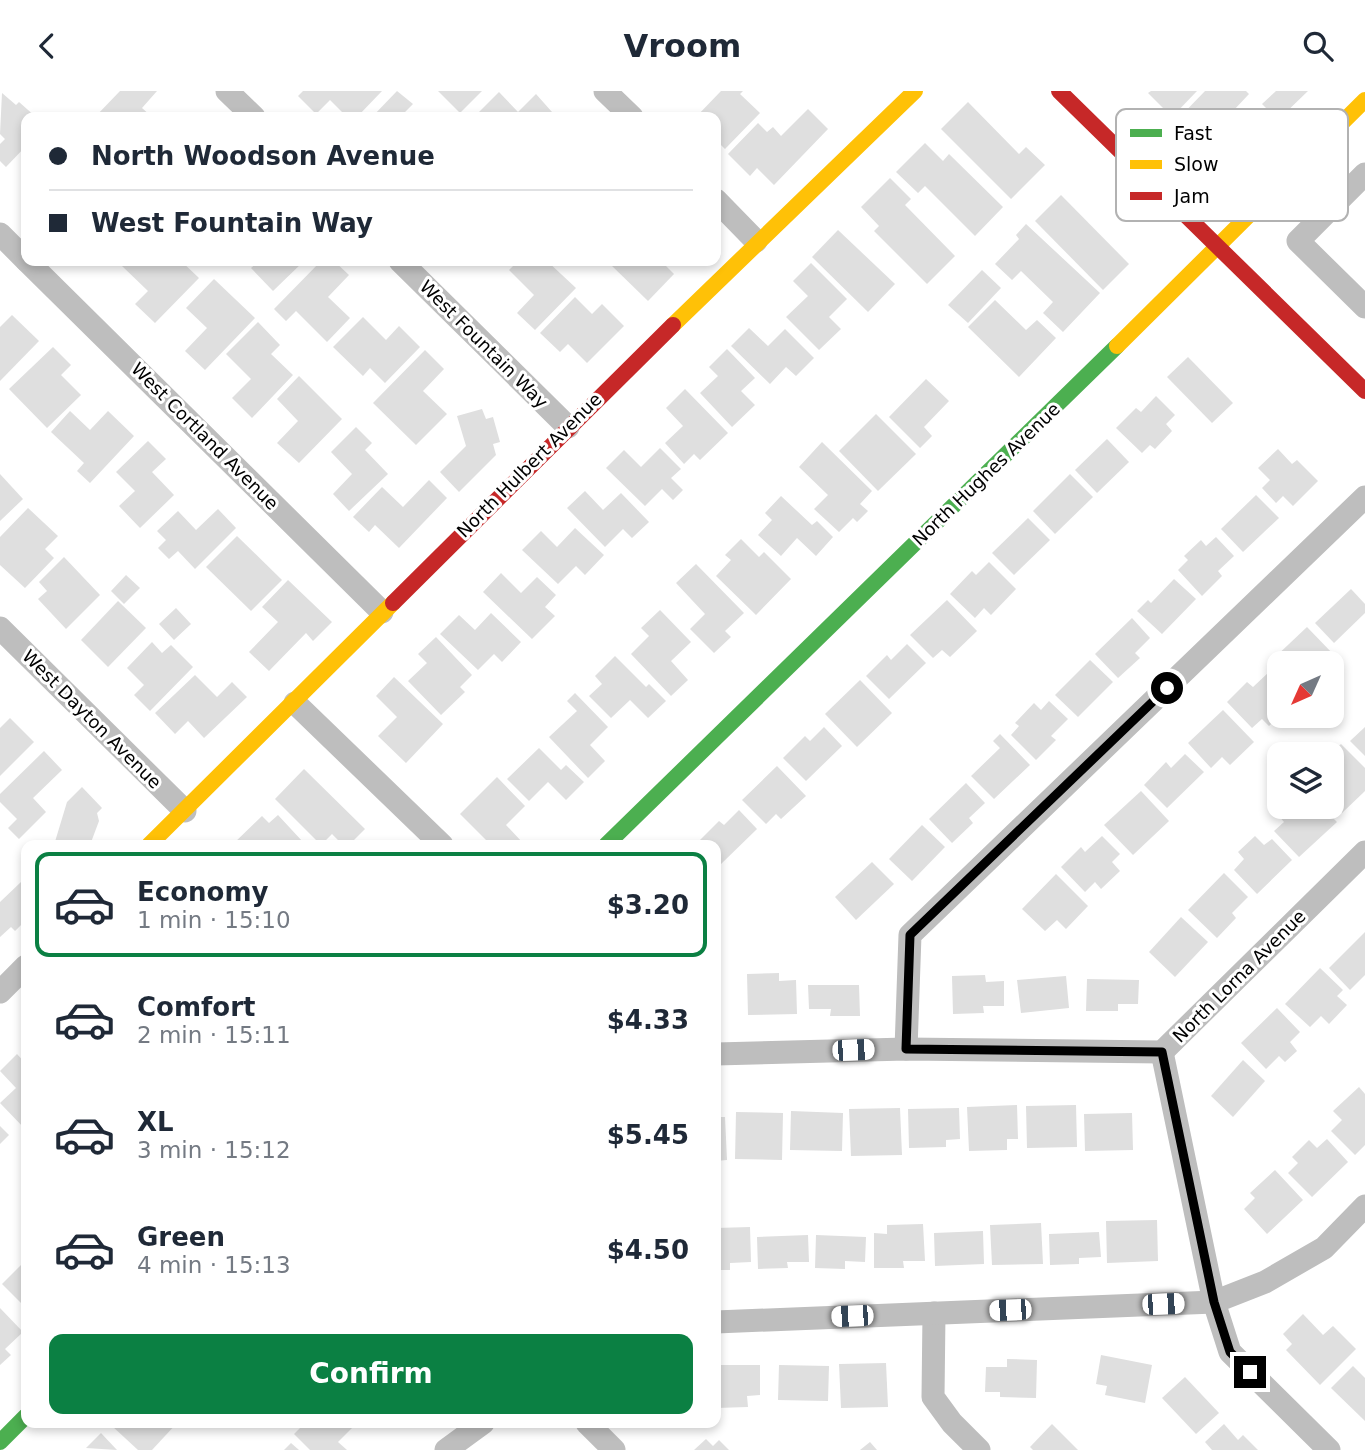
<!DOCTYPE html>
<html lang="en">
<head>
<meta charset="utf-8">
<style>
	:root { --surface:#fff; --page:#f2f2f3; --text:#1f2937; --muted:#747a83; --line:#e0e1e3; --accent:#0b8043 }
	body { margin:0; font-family:"DejaVu Sans",sans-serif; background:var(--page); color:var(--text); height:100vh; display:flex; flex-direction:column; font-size:26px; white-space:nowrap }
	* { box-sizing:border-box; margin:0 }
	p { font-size:23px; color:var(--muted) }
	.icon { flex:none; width:38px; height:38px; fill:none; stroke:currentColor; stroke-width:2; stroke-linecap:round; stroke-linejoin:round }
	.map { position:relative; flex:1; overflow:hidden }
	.side { position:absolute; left:21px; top:749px; width:700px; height:588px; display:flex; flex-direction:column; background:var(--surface); border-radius:14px; box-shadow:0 4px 10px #0003 }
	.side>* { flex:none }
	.banner { position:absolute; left:21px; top:21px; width:700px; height:154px; border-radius:14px; box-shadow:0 4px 10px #0003; display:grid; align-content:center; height:154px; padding:0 28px; background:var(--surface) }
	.needle { width:46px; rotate:225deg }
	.buttons { position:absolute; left:1267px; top:560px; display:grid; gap:14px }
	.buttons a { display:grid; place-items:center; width:77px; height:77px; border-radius:14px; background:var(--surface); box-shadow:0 4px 10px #0003; font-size:35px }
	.end { position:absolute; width:32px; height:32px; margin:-16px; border:9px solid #000; background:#fff; box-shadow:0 0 0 4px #fff }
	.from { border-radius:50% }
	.car { position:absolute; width:21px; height:42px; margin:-21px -10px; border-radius:9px; box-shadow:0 0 5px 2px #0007; background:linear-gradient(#fff 24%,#345 0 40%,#fff 0 76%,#345 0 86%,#fff 0) }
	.banner b { display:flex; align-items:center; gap:24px; height:66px; font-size:26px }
	.banner b+b { border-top:2px solid var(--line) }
	.banner i { width:18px; height:18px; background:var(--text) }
	ul { padding:12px 0 0; list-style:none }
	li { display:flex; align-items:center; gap:21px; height:105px; margin:0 14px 10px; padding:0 14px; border:4px solid transparent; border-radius:14px }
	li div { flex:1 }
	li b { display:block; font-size:26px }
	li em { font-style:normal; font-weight:800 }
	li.on { border-color:var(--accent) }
	li>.icon { width:63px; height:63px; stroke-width:1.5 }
	.primary-button { display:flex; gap:14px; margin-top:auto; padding:14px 28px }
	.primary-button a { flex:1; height:80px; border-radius:14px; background:var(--accent); color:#fff; font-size:28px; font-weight:800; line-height:80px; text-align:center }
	header { display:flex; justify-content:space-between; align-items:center; height:91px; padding:0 28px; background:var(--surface); font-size:32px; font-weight:800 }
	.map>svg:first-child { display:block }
	.building { fill:#dfdfdf }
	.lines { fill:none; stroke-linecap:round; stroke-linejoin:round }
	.street { stroke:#bebebe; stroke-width:23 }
	.fast { stroke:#4caf50; stroke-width:16 }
	.slow { stroke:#ffc107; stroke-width:16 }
	.jam { stroke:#c62828; stroke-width:16 }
	.route { stroke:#000; stroke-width:9 }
	.labels { text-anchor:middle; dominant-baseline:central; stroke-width:6; stroke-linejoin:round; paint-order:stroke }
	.street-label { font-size:18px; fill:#000; stroke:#fff }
	.key { fill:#fff; stroke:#b2b2b2; stroke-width:2 }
	.key-label { font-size:19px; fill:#000 }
</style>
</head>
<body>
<header><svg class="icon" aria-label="back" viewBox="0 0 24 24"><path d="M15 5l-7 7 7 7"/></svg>Vroom<svg class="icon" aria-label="search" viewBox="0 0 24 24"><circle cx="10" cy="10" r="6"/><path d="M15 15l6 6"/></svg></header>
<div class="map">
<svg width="1365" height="1359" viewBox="0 0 1365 1359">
	<rect width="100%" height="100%" fill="#fff"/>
	<g class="building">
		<polygon points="120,0 157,0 142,17 152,26 95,26"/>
		<polygon points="303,0 382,0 357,26 347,26 330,9 316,23 298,5"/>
		<polygon points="397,0 413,13 404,22 408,26 372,26"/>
		<polygon points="438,0 482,0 460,22"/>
		<polygon points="721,0 743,0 740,3 760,22 725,58 716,49 716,26 696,26"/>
		<polygon points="1151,0 1197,0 1172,26 1148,2"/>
		<polygon points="1205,0 1246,0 1249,3 1233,20 1257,44 1232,71 1207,47 1201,53 1176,30"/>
		<polygon points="1276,0 1308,0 1278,29 1262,13"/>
		<polygon points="499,1 518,21 536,3 552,21 547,26 474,26"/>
		<polygon points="2,2 16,14 19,11 36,26 26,26 26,55 6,76 0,70 0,53 5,48 0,43"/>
		<polygon points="968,11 1019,63 1026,56 1045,74 1011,108 941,38"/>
		<polygon points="808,18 828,38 774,94 757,77 750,85 728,63 758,32 767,41 773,36 781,45"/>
		<polygon points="925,52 943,70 949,63 1003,116 975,145 925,95 918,102 896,81"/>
		<polygon points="890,87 911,108 905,114 955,165 927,193 874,140 879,135 861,116"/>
		<polygon points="1061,104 1129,173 1103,199 1035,130"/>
		<polygon points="1026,133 1100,202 1063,241 1043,222 1053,211 1021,180 1012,189 995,173 1019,148 1016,144"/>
		<polygon points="838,139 895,193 868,221 812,166"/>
		<polygon points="127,170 166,170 169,173 181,170 199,187 155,232 135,213 148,200 122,175"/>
		<polygon points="259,170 304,170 273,200 251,177"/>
		<polygon points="321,170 334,170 349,184 328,206 350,227 327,251 296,220 286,230 274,218"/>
		<polygon points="518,170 547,170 576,197 535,239 517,222 534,204 509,179"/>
		<polygon points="613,170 661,170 674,183 648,210 610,173"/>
		<polygon points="811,172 847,208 829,226 841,238 819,259 786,226 808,205 793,190"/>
		<polygon points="982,179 1001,197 968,232 948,214"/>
		<polygon points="214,188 255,227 205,279 185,260 207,237 186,217"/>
		<polygon points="575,206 592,223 602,213 624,235 587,272 568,253 560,261 540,242"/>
		<polygon points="995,209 1026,239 1037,229 1056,247 1019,286 968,236"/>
		<polygon points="12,224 39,250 0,290 0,236"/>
		<polygon points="363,226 386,249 399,235 420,256 385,292 370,277 363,285 333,256"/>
		<polygon points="258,231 280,254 271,263 293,284 252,327 232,307 251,288 226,263"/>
		<polygon points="749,237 768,255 785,238 814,267 796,285 786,276 770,293 731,255"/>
		<polygon points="53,256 71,274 61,284 81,304 47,337 9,298"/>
		<polygon points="727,258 755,287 741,300 755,314 732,336 700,302 718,285 709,276"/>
		<polygon points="425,259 444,278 423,300 447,323 416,354 373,312"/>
		<polygon points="1188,266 1233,312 1212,332 1167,286"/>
		<polygon points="299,285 342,328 299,372 277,352 298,330 277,308"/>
		<polygon points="926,288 949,310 924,336 932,345 920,357 889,326"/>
		<polygon points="685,298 728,342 700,369 694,363 684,373 665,352 683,335 666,317"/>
		<polygon points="1156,305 1175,324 1166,333 1172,340 1155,358 1150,354 1142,362 1116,337 1136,317 1141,321"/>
		<polygon points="482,318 486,328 493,326 500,351 493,353 496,364 459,401 440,381 466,355 457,325"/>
		<polygon points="70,320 90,339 108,320 134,345 90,392 77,380 84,372 51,341"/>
		<polygon points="876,323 916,363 878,400 839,360"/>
		<polygon points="356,336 372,352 365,359 388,383 349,420 333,403 352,383 331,361"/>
		<polygon points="1107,348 1129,371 1097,402 1075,379"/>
		<polygon points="148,350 166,368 152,381 174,404 140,437 119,415 135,400 116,381"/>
		<polygon points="822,351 872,400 860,413 868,420 857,431 853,427 839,441 814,418 828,404 799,376"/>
		<polygon points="660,357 681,378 671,387 683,399 673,409 662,398 645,415 606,377 624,359 641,376"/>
		<polygon points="1278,358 1292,373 1297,369 1318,390 1293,415 1283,405 1276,412 1262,397 1270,389 1258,377"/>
		<polygon points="0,383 23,408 0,430"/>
		<polygon points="1070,383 1093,406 1055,443 1033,420"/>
		<polygon points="429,389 447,407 399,457 375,434 369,441 353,426 382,396 403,416"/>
		<polygon points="585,400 603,419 621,402 649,431 632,447 623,438 605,456 567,417"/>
		<polygon points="1256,404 1279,427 1243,461 1221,438"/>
		<polygon points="781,405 812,434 817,430 833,446 816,465 797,447 781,465 758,444 772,429 765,422"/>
		<polygon points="28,417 58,445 45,458 54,467 25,497 0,474 0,446"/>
		<polygon points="218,418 236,437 195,478 178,460 169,468 158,457 166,449 157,440 178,420 196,439"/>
		<polygon points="1028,427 1050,449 1014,484 992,462"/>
		<polygon points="575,437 604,464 585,484 576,475 558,493 522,459 541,440 557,456"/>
		<polygon points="237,445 282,489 251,520 206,476"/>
		<polygon points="1216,446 1234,465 1218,480 1222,485 1202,505 1178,479 1188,469 1184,465 1201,449 1206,455"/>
		<polygon points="741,448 759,466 764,461 791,488 756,524 716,485 731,469 725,464"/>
		<polygon points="64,466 100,504 66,538 38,508 47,500 39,491"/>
		<polygon points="989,471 1016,498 991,524 984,517 975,527 950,503 972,480 976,484"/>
		<polygon points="696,473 744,522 725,540 731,546 714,562 690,538 705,523 676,492"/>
		<polygon points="501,482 521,502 537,486 556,504 545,516 555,525 532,548 483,501"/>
		<polygon points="126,484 140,497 124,513 111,500"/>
		<polygon points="1174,488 1196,508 1162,543 1137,520 1148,509 1151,512"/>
		<polygon points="288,489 332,531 313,550 306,542 269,580 249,561 278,531 262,516"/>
		<polygon points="1351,498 1365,513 1365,522 1334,552 1315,532"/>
		<polygon points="947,509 977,540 950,566 942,559 933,567 910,544"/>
		<polygon points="118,510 146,537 108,576 81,549"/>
		<polygon points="176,517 191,533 174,549 159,533"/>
		<polygon points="660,519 691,551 671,570 688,589 671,605 631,563 649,545 641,537"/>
		<polygon points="491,522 521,551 502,571 494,563 478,579 440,543 459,524 475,539"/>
		<polygon points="1132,527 1150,547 1135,562 1140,567 1118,587 1095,563"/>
		<polygon points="1307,536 1334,564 1326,572 1279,572 1279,578 1271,570"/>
		<polygon points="436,546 472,584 460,596 465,601 441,624 408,590 427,572 418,563"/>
		<polygon points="152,551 162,562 171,554 193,576 150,620 134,604 144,594 127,577"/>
		<polygon points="907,553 926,572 889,608 866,585 887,564 891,569"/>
		<polygon points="615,565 646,596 649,593 666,610 648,627 630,609 611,627 589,605 602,593 595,585"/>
		<polygon points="1090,569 1113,591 1078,626 1055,604"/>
		<polygon points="1269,581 1279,592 1279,625 1269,635 1262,628 1252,637 1227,611 1247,591 1253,596"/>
		<polygon points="195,584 217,606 232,591 247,606 204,647 188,630 175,643 155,622"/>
		<polygon points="394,586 443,633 406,672 378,645 397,626 376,605"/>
		<polygon points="860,589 892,622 857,656 825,623"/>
		<polygon points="575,602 608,636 590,654 605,670 588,687 549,646 577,620 567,610"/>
		<polygon points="1049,610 1068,628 1051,645 1056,649 1036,669 1011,644 1019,635 1015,632 1034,612 1041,619"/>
		<polygon points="1223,619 1254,651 1230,674 1222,666 1211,677 1188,652"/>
		<polygon points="10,627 34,651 0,685 0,637"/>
		<polygon points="824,636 842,655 806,690 783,667 805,645 810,650"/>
		<polygon points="1365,636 1365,665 1350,650"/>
		<polygon points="1000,643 1030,674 994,708 971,685 1000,657 993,650"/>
		<polygon points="1341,653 1365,677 1365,700 1342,722 1332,712 1330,663"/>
		<polygon points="539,657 561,679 566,674 584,691 566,709 548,691 529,710 507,688"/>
		<polygon points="44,660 62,679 33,707 46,721 19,748 8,737 17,728 0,711 0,703"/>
		<polygon points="1185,663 1204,681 1167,717 1144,694 1166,671 1171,677"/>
		<polygon points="777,675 806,705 781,728 776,723 766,733 742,709"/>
		<polygon points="304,678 365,738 349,754 343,754 332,743 321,754 275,708"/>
		<polygon points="497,686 525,715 506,734 523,752 521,754 491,754 460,723"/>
		<polygon points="966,692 985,712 969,727 973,732 952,752 929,728"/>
		<polygon points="82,696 102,717 97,722 99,730 90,754 54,754 67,711"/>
		<polygon points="1141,700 1169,730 1133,764 1104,734"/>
		<polygon points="1289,716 1322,716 1337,731 1299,766 1274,740 1284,731 1279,725"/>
		<polygon points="739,719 757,738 721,773 716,767 716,754 703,754 699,750 719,730 724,734"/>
		<polygon points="278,724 303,751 300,754 232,754 262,725 269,732"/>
		<polygon points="922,734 945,756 912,790 889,768"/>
		<polygon points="1102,745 1120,763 1112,771 1120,780 1101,798 1095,791 1085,801 1061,776 1081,756 1085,761"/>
		<polygon points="1255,745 1264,754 1272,748 1292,769 1257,803 1234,779 1244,768 1238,761"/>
		<polygon points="872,771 894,793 856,829 835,806"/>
		<polygon points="1224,782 1248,806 1232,822 1236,827 1217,847 1188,819"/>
		<polygon points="1056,783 1088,815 1066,838 1057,829 1045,840 1022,818"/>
		<polygon points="21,791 26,796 26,829 15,840 11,836 0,846 0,811"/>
		<polygon points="1181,826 1208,851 1175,886 1149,861"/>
		<polygon points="1365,841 1365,884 1350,899 1329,877"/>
		<polygon points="1320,877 1343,899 1337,905 1347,914 1329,933 1321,925 1310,936 1285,913"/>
		<polygon points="779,882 779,890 796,889 797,923 748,924 747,883"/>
		<polygon points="985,884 986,891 1004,890 1004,915 983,915 984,922 953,923 952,885"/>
		<polygon points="1066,885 1069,917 1021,922 1017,889"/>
		<polygon points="1087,888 1139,889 1138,913 1118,913 1118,920 1086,920"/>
		<polygon points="808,894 859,894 860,925 830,925 831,918 809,918"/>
		<polygon points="1277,917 1300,941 1290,951 1297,960 1285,971 1279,965 1266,978 1241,952"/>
		<polygon points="17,963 26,973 26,1039 0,1012 16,997 0,980"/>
		<polygon points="1243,969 1265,990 1233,1026 1211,1005"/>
		<polygon points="1359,996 1365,1003 1365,1054 1355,1064 1331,1040 1342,1029 1333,1020"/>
		<polygon points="1017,1014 1018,1048 1007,1048 1007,1059 969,1060 967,1016"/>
		<polygon points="1076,1014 1077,1056 1027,1057 1026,1015"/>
		<polygon points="900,1017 902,1064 851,1065 849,1018"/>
		<polygon points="959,1017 960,1048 946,1049 946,1056 909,1057 908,1018"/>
		<polygon points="791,1020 843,1022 842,1060 790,1059"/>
		<polygon points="736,1021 783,1022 782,1069 735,1068"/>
		<polygon points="1132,1022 1133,1059 1085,1060 1084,1023"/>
		<polygon points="716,1026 725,1026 727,1069 716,1070"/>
		<polygon points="0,1035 9,1044 0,1053"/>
		<polygon points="1327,1048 1348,1071 1312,1106 1288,1082 1298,1072 1292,1066 1309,1049 1317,1057"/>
		<polygon points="1275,1079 1303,1109 1267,1143 1244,1118 1255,1107 1250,1102"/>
		<polygon points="1157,1129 1158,1170 1107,1172 1106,1130"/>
		<polygon points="1041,1132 1043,1173 992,1174 990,1134"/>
		<polygon points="923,1133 925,1170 903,1170 904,1177 874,1177 874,1142 887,1143 887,1134"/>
		<polygon points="750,1136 751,1171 730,1172 730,1179 716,1179 716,1137"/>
		<polygon points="983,1140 984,1173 935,1175 934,1142"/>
		<polygon points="1099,1141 1101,1166 1079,1167 1079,1173 1050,1174 1049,1143"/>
		<polygon points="808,1144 809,1171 787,1171 788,1177 758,1178 757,1146"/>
		<polygon points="816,1144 866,1146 865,1171 845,1170 845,1178 815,1177"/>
		<polygon points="26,1169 26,1217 2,1193"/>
		<polygon points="0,1217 23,1241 5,1258 11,1264 0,1274"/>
		<polygon points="1303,1223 1323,1244 1333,1235 1356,1258 1320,1294 1286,1259 1292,1253 1283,1243"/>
		<polygon points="1101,1264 1152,1274 1145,1312 1105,1304 1107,1295 1096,1293"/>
		<polygon points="1007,1268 1037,1269 1036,1307 1000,1306 1000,1301 985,1301 986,1276 1007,1276"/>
		<polygon points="886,1272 888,1316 841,1317 839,1273"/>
		<polygon points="716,1274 760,1274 760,1304 747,1305 748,1316 716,1317"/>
		<polygon points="779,1274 829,1275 828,1310 778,1309"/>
		<polygon points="1353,1275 1365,1287 1365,1330 1331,1297"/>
		<polygon points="1185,1286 1219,1322 1196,1343 1162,1307"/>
		<polygon points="115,1332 177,1332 152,1359 138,1359 112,1335"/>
		<polygon points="305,1332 357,1332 338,1351 347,1359 310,1359 294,1343"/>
		<polygon points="1052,1333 1078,1359 1033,1359 1030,1356"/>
		<polygon points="1224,1333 1238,1349 1243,1344 1258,1359 1212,1359 1205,1351"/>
		<polygon points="101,1342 117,1359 86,1357"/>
		<polygon points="706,1348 713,1355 719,1349 729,1359 694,1359"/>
		<polygon points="870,1351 877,1359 860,1359"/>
		<polygon points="291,1352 299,1359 284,1359"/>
	</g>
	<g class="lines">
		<g class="street">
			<polyline points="227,0 254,26"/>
			<polyline points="605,0 632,26"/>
			<polyline points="1365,83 1298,150 1365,216"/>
			<polyline points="716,109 756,150"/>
			<polyline points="0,143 26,169"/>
			<polyline points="27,170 382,521"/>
			<polyline points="400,170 568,336"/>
			<polyline points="0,537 185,720"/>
			<polyline points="295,612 442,754"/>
			<polyline points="0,901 26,875"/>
			<polyline points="906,958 910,844 1365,406"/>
			<polyline points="1162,961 1214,1211 1230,1261 1329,1359"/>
			<polyline points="716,963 906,958 1162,961 1365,761"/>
			<polyline points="934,1222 933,1306 952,1332 979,1359"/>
			<polyline points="716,1231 1214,1211 1265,1191 1324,1157 1365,1115"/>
			<polyline points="587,1332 614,1359"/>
			<polyline points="446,1359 483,1332"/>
		</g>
		<g class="fast">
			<polyline points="606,754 1117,255"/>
			<polyline points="0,1351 26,1325"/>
		</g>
		<g class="slow">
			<polyline points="673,234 915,0"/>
			<polyline points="1117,255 1365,9"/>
			<polyline points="149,754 393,512"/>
		</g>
		<g class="jam">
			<polyline points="1059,0 1365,300"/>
			<polyline points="393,512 673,234"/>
		</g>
	</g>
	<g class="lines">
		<polyline class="route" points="1167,597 910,844 906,958 1162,961 1214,1211 1230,1261 1250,1281"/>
	</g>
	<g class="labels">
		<g class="street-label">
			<text transform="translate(484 253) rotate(45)">West Fountain Way</text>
			<text transform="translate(205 345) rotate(45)">West Cortland Avenue</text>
			<text transform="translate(529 374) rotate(-45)">North Hulbert Avenue</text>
			<text transform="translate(986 383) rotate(-44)">North Hughes Avenue</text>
			<text transform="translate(92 628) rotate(45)">West Dayton Avenue</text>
			<text transform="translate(1239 885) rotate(-45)">North Lorna Avenue</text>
		</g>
	</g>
	<rect x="1116" y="18" width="232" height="112" rx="10" class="key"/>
	<rect x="1130" y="38" width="32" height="8" fill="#4caf50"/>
	<rect x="1130" y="69" width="32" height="9" fill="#ffc107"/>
	<rect x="1130" y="101" width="32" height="8" fill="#c62828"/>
	<g class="key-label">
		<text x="1174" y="49">Fast</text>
		<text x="1174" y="80">Slow</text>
		<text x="1174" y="112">Jam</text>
	</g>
</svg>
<div class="buttons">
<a><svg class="needle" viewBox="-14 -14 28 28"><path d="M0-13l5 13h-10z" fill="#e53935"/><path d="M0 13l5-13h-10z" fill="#747a83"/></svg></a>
<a><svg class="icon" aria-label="layers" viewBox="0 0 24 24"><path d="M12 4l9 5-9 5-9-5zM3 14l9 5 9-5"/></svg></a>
</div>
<i class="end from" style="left:1167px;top:597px"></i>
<i class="end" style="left:1250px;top:1281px"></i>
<i class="car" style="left:853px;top:959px;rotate:88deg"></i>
<i class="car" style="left:1163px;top:1213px;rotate:88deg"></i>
<i class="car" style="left:1010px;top:1219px;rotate:268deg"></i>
<i class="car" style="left:852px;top:1225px;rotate:268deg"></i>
<div class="banner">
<b><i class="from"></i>North Woodson Avenue</b>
<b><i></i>West Fountain Way</b>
</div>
<section class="side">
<ul>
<li class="on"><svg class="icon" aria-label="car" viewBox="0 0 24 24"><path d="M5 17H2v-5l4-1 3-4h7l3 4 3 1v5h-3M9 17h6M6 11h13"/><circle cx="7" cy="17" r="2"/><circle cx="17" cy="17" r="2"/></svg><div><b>Economy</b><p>1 min · 15:10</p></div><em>$3.20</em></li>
<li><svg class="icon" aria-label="car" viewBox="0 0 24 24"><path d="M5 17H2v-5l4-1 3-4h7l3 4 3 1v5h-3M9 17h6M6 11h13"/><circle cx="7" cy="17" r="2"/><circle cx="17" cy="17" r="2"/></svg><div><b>Comfort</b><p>2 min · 15:11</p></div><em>$4.33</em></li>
<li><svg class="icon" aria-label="car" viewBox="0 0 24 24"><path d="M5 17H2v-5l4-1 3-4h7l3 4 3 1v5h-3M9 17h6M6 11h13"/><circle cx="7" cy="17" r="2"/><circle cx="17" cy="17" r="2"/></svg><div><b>XL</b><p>3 min · 15:12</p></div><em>$5.45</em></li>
<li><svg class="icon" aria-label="car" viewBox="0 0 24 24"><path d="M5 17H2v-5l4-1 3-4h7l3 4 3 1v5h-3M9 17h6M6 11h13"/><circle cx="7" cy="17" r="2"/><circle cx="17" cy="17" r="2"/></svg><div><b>Green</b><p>4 min · 15:13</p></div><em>$4.50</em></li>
</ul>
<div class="primary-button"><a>Confirm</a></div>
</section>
</div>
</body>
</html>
